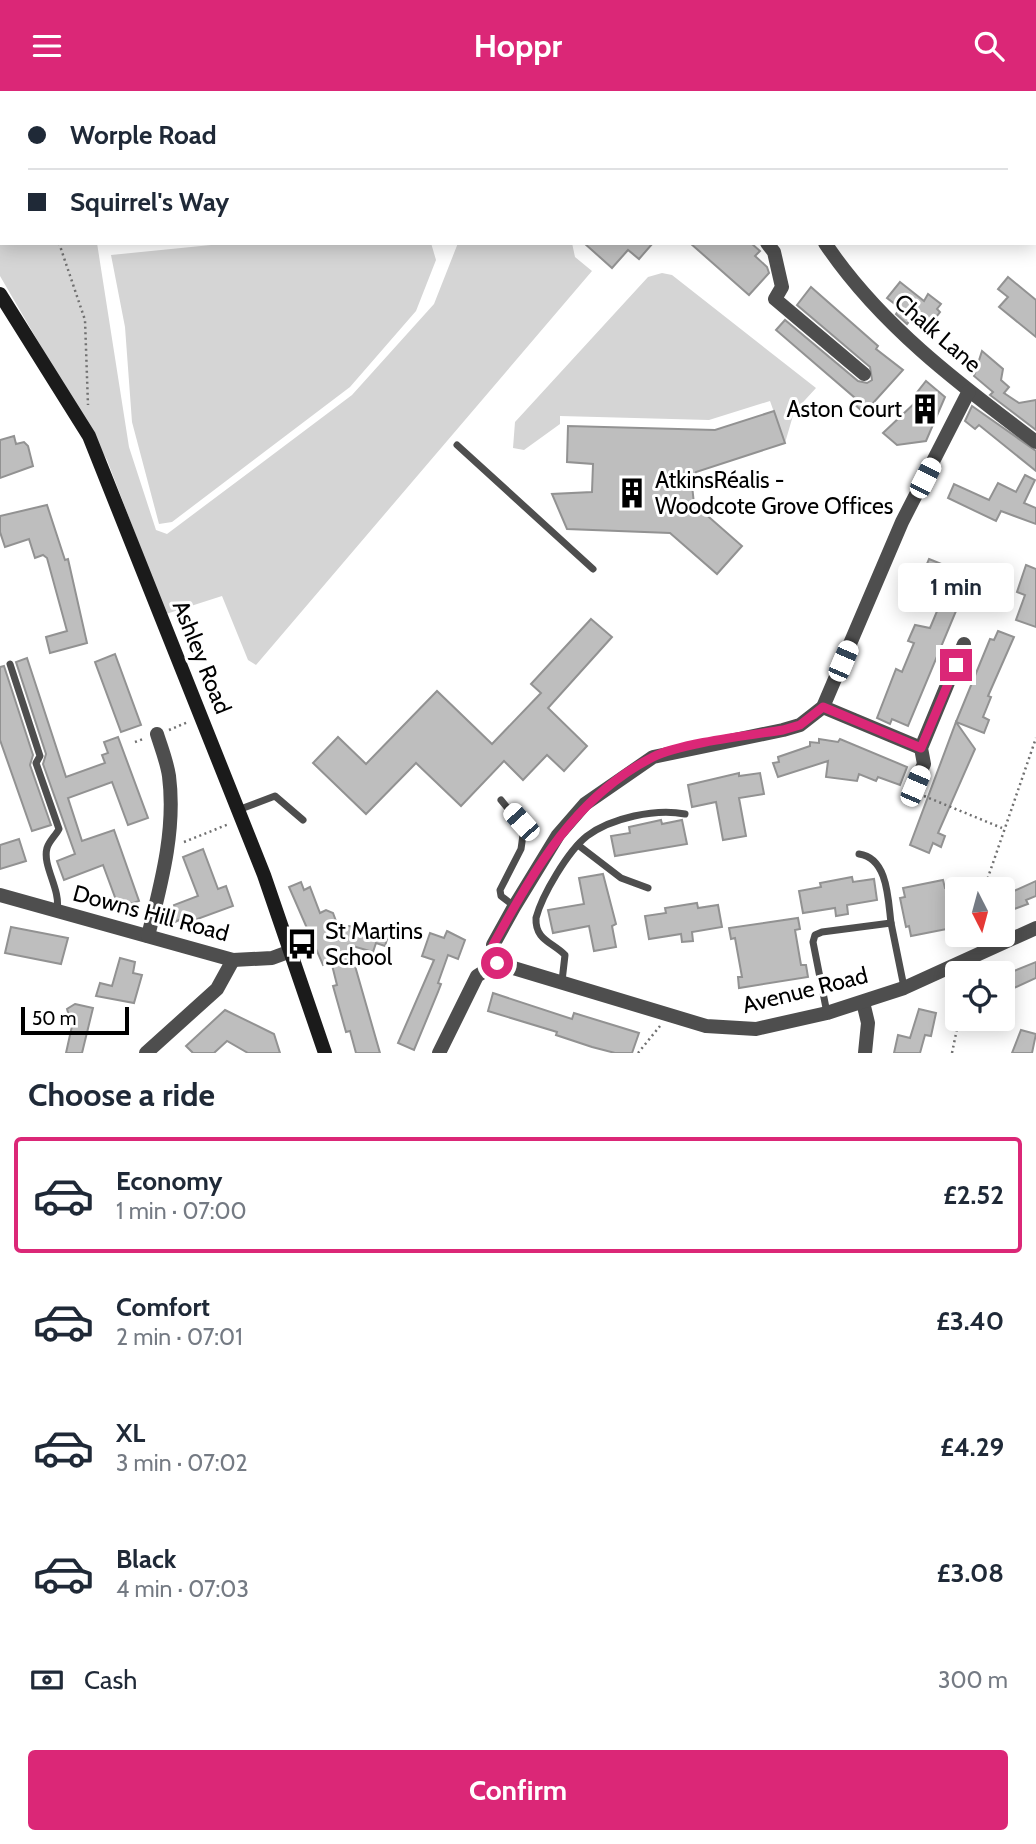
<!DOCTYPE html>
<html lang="en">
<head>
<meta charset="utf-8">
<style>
	:root { --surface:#fff; --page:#f2f2f3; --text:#1f2937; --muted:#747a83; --line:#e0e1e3; --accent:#db2777 }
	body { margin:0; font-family:Cabin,sans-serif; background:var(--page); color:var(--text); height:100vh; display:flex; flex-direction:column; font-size:26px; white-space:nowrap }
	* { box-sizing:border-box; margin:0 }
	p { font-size:23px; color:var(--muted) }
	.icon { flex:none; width:38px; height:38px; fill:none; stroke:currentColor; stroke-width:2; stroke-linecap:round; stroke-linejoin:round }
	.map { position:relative; height:962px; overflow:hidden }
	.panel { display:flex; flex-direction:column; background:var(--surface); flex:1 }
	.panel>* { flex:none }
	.hud { position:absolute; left:0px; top:0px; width:1036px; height:154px; box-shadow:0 4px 18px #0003; display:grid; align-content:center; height:154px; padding:0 28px; background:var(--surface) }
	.needle { width:46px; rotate:174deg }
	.controls { position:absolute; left:945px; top:786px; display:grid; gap:14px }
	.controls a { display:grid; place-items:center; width:70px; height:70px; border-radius:7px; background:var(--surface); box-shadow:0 4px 18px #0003; font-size:35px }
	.scale { position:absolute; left:21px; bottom:18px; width:108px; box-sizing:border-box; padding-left:7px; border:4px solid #000; border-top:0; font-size:19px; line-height:24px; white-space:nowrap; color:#000; -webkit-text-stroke:5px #fff; paint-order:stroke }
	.end { position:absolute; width:32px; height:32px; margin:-16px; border:9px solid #db2777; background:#fff; box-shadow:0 0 0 4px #fff }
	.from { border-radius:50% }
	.bubble { position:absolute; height:49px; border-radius:7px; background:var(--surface); box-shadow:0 4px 18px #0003; font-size:23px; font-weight:700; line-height:49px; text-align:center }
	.car { position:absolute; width:21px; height:42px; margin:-21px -10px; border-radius:9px; box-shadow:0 0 5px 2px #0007; background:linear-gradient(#fff 24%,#345 0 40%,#fff 0 76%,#345 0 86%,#fff 0) }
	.hud b { display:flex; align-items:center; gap:24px; height:66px; font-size:26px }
	.hud b+b { border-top:2px solid var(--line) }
	.hud i { width:18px; height:18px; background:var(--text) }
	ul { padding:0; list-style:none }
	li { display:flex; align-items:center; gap:21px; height:116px; margin:0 14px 10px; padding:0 14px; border:4px solid transparent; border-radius:7px }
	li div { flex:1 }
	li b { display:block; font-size:26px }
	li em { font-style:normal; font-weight:700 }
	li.selected { border-color:var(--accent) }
	li>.icon { width:63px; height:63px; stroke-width:1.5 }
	h2 { padding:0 28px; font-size:32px; line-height:84px }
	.pay { display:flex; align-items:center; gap:18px; height:77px; padding:0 28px; font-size:26px }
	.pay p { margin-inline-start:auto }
	.cta { display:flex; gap:14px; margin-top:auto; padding:14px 28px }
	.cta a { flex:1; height:80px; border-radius:7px; background:var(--accent); color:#fff; font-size:28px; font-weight:700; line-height:80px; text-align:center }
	header { display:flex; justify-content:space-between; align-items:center; height:91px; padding:0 28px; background:var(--accent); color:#fff; font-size:32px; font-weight:700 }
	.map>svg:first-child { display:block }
	.green { fill:#d5d5d5 }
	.building { fill:#bebebe; stroke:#929292; stroke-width:2 }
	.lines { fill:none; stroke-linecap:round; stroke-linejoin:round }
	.path { stroke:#707070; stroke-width:2.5; stroke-dasharray:2 3.5; stroke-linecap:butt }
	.service { stroke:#4e4e4e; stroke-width:7 }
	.minor { stroke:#4e4e4e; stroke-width:14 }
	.secondary { stroke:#1b1b1b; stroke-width:14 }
	.route { stroke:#db2777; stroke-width:9 }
	.labels { text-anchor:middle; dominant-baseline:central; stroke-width:6; stroke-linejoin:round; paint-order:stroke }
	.street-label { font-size:23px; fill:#000; stroke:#fff }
	.poi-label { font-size:23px; fill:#000; stroke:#fff; text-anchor:start }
</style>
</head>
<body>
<header><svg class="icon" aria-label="menu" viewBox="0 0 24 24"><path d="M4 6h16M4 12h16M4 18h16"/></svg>Hoppr<svg class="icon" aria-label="search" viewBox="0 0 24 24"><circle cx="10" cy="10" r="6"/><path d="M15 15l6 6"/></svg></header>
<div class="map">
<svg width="1036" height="962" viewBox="0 0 1036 962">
	<rect width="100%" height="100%" fill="#fff"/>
	<g class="green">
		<polygon points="0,0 82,0 2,2 2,152 97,152 129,356 156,439 167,443 352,304 434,213 458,152 572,152 575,166 592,180 256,574 248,569 222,505 166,523 107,369 0,185"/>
		<polygon points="231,152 431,152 436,169 416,220 350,296 172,431 159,433 132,331 125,236 111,164"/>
		<polygon points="662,182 672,184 816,297 794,321 785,352 770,310 709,329 560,325 560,333 524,359 513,357 515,331 648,186"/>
	</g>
	<g class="building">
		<polygon points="584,152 653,152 639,168 628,159 612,177"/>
		<polygon points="690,152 751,152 760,160 755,165 767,176 769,182 749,204"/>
		<polygon points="1008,186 1036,209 1036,246 999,216 1008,206 998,198"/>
		<polygon points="900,191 924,210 928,203 941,213 937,218 940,221 926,239 912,227 907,233 896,223 900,217 887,207"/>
		<polygon points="811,196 878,255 876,258 903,279 864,322 852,311 855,307 776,239 785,229 858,290 867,292 872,289 870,276 797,214"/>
		<polygon points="982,260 1003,278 1001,289 1009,296 1004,302 1019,312 1036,309 1036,339 990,304 993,301 974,285"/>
		<polygon points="926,290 945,306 926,350 897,354 883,342 919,308 915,304"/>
		<polygon points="972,315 1036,360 1036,380 979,334 975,338 965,330"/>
		<polygon points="774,320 785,352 696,381 692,394 694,413 742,455 717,483 670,442 567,438 552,403 592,401 593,373 567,371 568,335 715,339"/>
		<polygon points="14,345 16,353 24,351 28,355 33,375 0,387 0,349"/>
		<polygon points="1025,384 1035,389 1024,412 1036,417 1036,433 1001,420 996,430 948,407 954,393 989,409 998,392 1016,401"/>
		<polygon points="47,414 65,469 68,468 87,552 50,562 46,546 67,540 47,467 43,464 35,467 29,448 5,456 0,441 0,425"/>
		<polygon points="929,468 949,476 936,507 911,497 919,478 924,480"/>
		<polygon points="1026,474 1036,478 1036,536 1016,529 1025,504 1017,501"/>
		<polygon points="940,513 956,520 908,635 892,628 890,633 877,627 896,578 902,581 914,552 908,550 915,534 930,537"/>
		<polygon points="591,528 612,546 548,617 587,655 564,680 547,664 523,689 504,670 461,715 416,672 366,723 313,672 338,646 366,673 437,600 492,653 541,602 531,593"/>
		<polygon points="998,540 1014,546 988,605 991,606 983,626 989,629 984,642 956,631 990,548 994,549"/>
		<polygon points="115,563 141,634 121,641 95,571"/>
		<polygon points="27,567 66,686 105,672 102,664 108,662 104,651 118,646 148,727 128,734 112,691 68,707 82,750 114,739 139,810 119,817 103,774 64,789 57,770 75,763 43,673 46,663 16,571"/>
		<polygon points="4,575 33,664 30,674 51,734 32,740 0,649 0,576"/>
		<polygon points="956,631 975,658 938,742 945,745 941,756 933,752 929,762 910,754"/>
		<polygon points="819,648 838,651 840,648 907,676 900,694 878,686 876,690 859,683 857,690 826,686 828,670 778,686 773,672 779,671 778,666 810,655 810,651 819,652"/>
		<polygon points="739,682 739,685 760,682 764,703 739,707 746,745 723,749 716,711 692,716 688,694"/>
		<polygon points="661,729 662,733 682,729 687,753 615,765 611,745 630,742 629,736"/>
		<polygon points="19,748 26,770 0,778 0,754"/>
		<polygon points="203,758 218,798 226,795 233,815 181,834 179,829 175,831 171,819 175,818 174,814 198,805 183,766"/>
		<polygon points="603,783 616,833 612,835 616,856 594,860 589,835 553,842 548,819 584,813 579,787"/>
		<polygon points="852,786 853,791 874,788 877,809 847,814 848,823 836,825 835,817 803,822 799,800 821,796 820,792"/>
		<polygon points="943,789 945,797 949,797 955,826 950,827 952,837 911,845 909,835 906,836 900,807 905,806 903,797"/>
		<polygon points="1036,790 1036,805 1026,809 1028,813 1003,822 1003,805"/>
		<polygon points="301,791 304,799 310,796 320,822 326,819 333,822 339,838 349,835 388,845 385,855 376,852 373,861 349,854 380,962 356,962 350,940 346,941 333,895 337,894 331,870 323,874 289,796"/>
		<polygon points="697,812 698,817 718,814 722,836 692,841 693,850 682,851 681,843 649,848 645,825 666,822 665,817"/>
		<polygon points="798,827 800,838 795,839 801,874 806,874 808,886 739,897 738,886 742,886 735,847 731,848 729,837"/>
		<polygon points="11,836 68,847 61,873 5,862"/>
		<polygon points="447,840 465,849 458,868 448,864 438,892 441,893 438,901 414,959 398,952 434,869 422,865 430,842 444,847"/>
		<polygon points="120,867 135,871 133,882 142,884 134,912 96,905 100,892 112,895"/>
		<polygon points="1036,871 1036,887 1003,902 1003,879 1011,875 1014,880"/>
		<polygon points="493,902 572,928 574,922 639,942 632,962 615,962 592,956 556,944 557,941 488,920"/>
		<polygon points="75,913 93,917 82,962 66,962 72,935 67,918"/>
		<polygon points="919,918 936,922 931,945 925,944 920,962 894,962 898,944 910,947"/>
		<polygon points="225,919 274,943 280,962 248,962 227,950 214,962 193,962 186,955"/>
		<polygon points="1021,939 1036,943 1032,962 1012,962"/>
	</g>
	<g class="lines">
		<g class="path">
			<polyline points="38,0 38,2"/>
			<polyline points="59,152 85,229 88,314"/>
			<polyline points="169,639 188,631"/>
			<polyline points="135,651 143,648"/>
			<polyline points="924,705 1002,737"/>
			<polyline points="184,751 229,733"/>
			<polyline points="984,798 1036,647"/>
			<polyline points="974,851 975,844"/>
			<polyline points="638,962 660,935"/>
			<polyline points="952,962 959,928"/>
		</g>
		<g class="service">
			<polyline points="457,354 593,478"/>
			<path d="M10,573l30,92 -4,7 23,66c-3,6 -10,12 -12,19 -5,18 14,41 10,62"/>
			<polyline points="501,709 524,737 521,758 500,799 501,805 514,815"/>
			<polyline points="238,719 275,705 303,729"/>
			<polyline points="578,754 621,787 648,797"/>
			<path d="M859,763c29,4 29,45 32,69"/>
			<path d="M562,890l3,-26c-13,-13 -30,-15 -29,-37 6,-23 32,-67 51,-82 24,-18 69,-28 98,-22"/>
			<polyline points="827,922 813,851 815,844 822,841 891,832 904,896"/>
		</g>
		<g class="minor">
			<polyline points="688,0 689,2"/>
			<polyline points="982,0 982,2"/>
			<polyline points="868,2 869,0"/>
			<polyline points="1034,62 1036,64"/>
			<polyline points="767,152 774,161 782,196 775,208 864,283"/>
			<path d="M825,152c54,81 134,141 211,199"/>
			<polyline points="823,616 921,657"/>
			<polyline points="914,695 924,673 921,657 964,553"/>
			<polyline points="0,804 233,869 272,867 291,860"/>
			<path d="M148,845c13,-52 28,-106 21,-160 -2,-14 -8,-29 -12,-42"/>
			<polyline points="497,872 493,854 514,816 558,744 585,713 653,666 783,639 800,634 823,616 902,431 969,300"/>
			<polyline points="863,911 868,932 865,962"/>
			<polyline points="146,962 217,898 233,869"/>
			<polyline points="439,962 477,885 497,872 706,935 756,938 827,922 904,897 1036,837"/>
		</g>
		<polyline class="secondary" points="0,203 89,345 264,784 325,962"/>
	</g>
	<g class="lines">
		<path class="route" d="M497,872l-4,-18c41,-74 81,-148 160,-188 27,-14 98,-22 130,-27l17,-5 23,-18 98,41 35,-83"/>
	</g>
	<defs>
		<g id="building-bare" transform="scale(2.415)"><path d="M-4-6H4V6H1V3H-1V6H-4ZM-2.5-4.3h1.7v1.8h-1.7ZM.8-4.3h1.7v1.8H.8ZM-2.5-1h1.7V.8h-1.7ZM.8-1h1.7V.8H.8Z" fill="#000" stroke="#fff" stroke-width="2.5" paint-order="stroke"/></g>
		<g id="bus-bare" transform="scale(2.415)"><path d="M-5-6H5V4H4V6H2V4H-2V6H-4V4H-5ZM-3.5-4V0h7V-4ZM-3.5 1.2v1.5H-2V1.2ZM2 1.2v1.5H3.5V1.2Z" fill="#000" stroke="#fff" stroke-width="2.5" paint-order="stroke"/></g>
	</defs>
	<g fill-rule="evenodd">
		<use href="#building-bare" x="925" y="318"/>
		<use href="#building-bare" x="632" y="402"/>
		<use href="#bus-bare" x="302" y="853"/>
	</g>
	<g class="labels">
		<g class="street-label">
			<text transform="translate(938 242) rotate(41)">Chalk Lane</text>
			<text transform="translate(202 566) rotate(68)">Ashley Road</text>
			<text transform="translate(151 822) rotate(15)">Downs Hill Road</text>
			<text transform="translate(805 899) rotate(-14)">Avenue Road</text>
		</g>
		<g class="poi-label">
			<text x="902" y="318" text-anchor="end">Aston Court</text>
			<text x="655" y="389">AtkinsRéalis -<tspan x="655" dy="26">Woodcote Grove Offices</tspan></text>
			<text x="325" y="840">St Martins<tspan x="325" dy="26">School</tspan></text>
		</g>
	</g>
</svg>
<div class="controls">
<a><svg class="needle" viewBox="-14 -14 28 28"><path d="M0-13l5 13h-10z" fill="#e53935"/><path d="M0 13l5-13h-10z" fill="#747a83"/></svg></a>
<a><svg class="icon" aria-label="locate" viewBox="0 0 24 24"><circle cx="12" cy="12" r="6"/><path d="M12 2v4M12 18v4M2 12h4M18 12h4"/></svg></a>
</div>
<div class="scale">50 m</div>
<i class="end from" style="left:497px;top:872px"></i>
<i class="end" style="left:956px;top:574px"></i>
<div class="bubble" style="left:898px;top:472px;width:116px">1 min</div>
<i class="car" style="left:925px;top:387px;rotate:27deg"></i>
<i class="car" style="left:843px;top:570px;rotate:23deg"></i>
<i class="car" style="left:915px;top:695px;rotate:23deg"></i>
<i class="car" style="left:521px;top:731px;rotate:318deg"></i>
<div class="hud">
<b><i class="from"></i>Worple Road</b>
<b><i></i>Squirrel's Way</b>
</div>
</div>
<section class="panel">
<h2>Choose a ride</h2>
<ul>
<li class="selected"><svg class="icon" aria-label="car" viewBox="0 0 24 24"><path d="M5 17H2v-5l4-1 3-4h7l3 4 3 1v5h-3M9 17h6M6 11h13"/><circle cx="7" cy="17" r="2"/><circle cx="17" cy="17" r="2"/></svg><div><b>Economy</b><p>1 min · 07:00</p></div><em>£2.52</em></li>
<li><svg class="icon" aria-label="car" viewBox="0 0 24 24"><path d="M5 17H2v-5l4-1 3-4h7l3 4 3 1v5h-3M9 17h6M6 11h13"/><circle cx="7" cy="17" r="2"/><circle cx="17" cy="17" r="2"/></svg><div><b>Comfort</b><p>2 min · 07:01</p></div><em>£3.40</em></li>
<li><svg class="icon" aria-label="car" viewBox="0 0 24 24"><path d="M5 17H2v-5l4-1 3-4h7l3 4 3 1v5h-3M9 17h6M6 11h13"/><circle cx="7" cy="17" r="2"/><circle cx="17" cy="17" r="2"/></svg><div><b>XL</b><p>3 min · 07:02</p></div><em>£4.29</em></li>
<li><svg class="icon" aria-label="car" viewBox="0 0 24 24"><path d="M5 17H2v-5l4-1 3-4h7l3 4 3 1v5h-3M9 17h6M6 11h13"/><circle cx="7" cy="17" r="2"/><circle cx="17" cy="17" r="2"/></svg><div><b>Black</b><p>4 min · 07:03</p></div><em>£3.08</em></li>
</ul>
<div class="pay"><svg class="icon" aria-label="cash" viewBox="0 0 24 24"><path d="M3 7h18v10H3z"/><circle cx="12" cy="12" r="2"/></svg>Cash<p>300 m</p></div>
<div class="cta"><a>Confirm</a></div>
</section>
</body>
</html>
